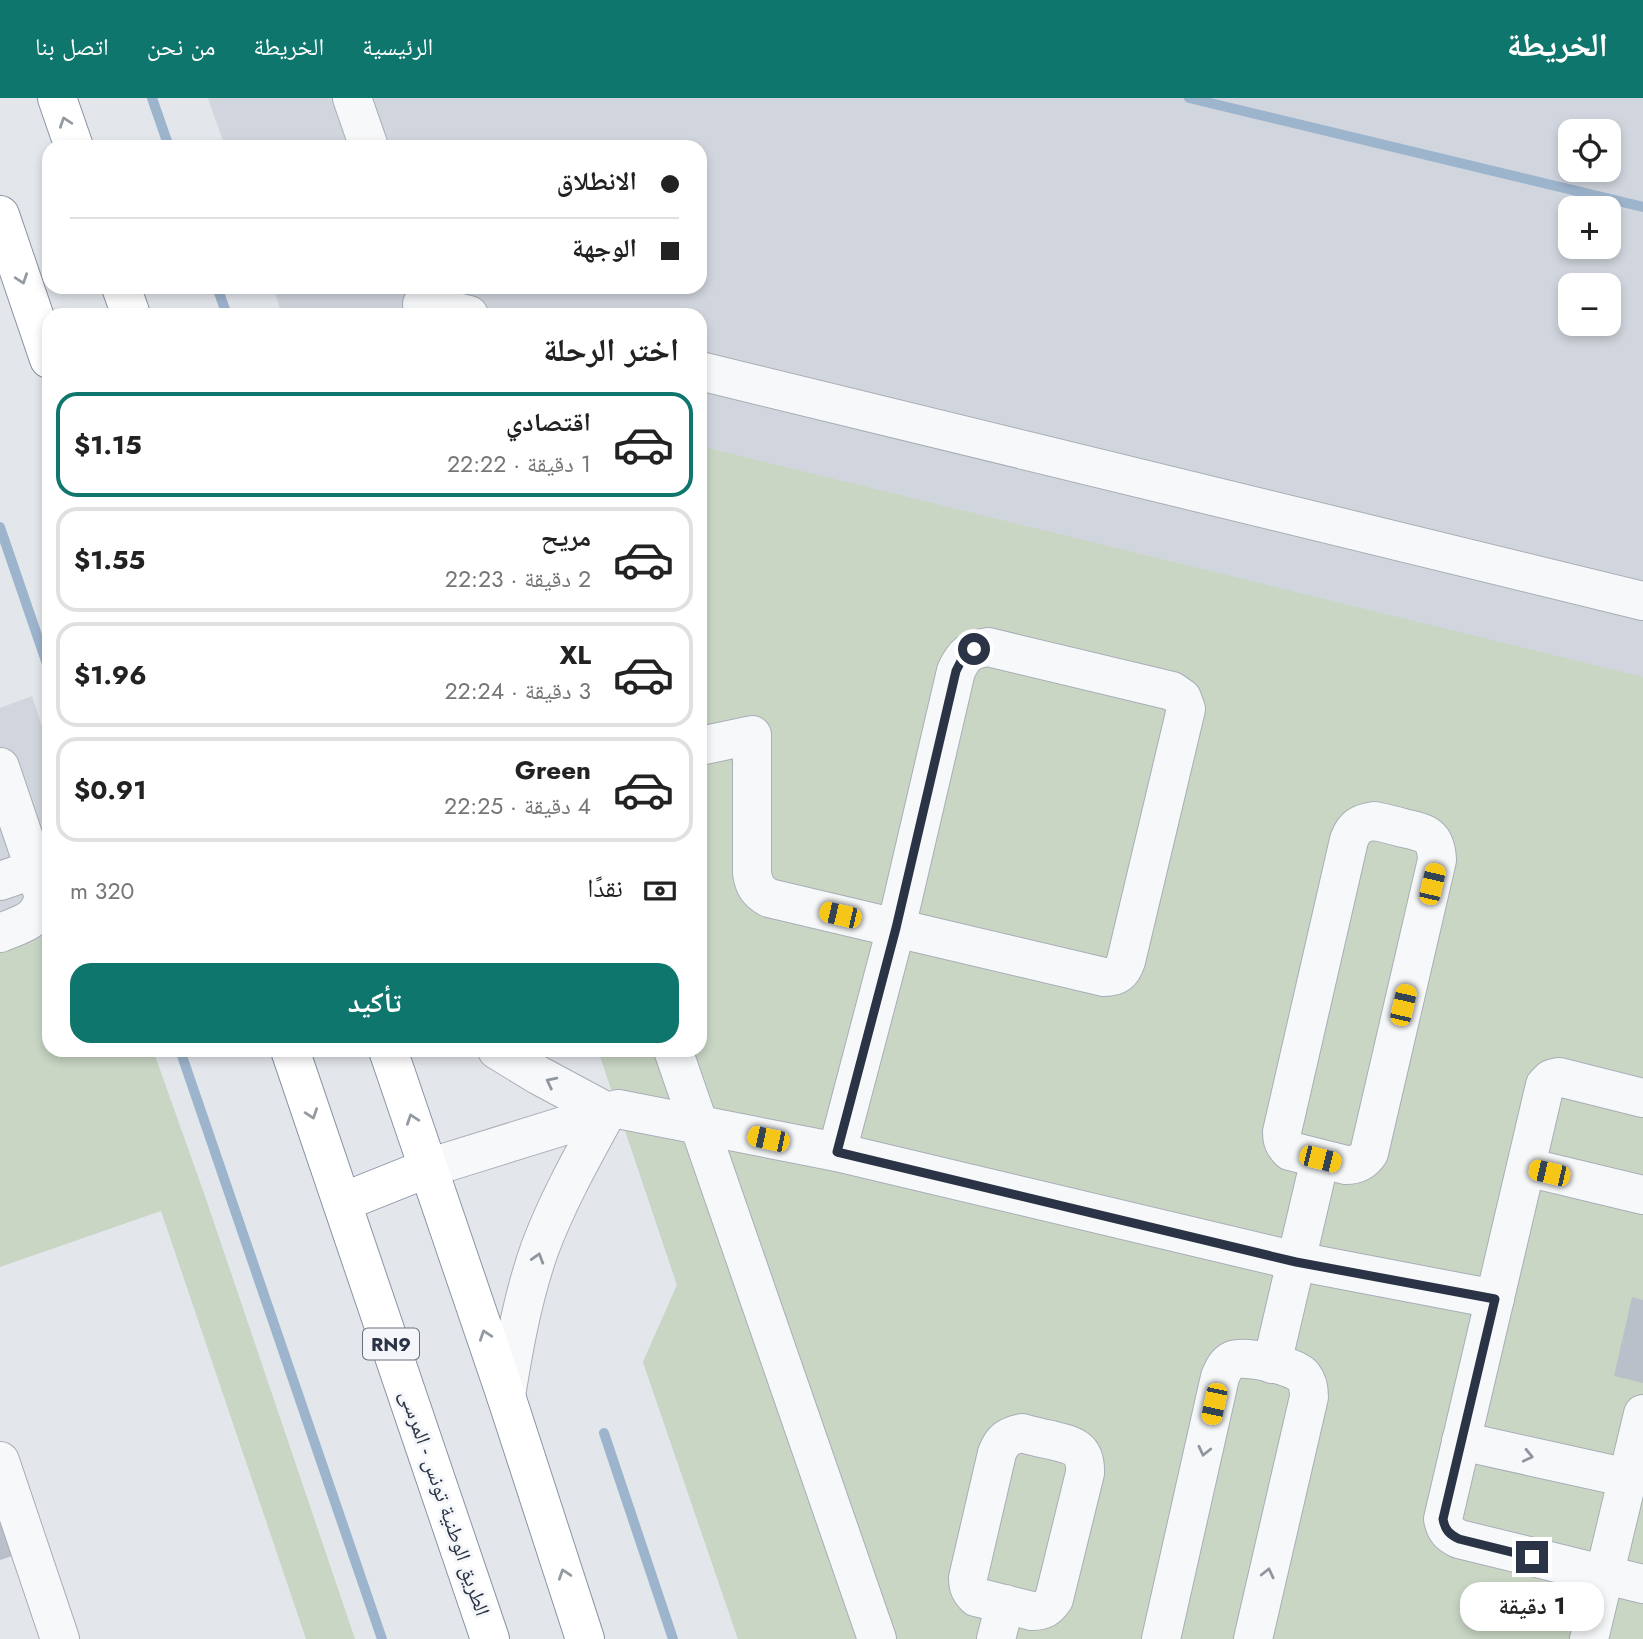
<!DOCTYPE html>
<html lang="ar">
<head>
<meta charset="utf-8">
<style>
	:root { --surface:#fff; --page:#f6f6f6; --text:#222; --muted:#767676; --line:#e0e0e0; --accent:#0f766e }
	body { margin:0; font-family:Jost,"Noto Naskh Arabic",sans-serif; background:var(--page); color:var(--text); direction:rtl; height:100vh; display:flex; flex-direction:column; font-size:26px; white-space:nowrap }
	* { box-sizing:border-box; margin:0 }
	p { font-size:23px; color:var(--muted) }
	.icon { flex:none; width:38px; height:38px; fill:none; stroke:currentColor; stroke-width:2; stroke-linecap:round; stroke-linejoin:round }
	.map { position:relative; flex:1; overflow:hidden; direction:ltr }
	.sheet { position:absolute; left:42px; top:210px; width:665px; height:749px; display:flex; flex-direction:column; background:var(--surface); border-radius:21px; box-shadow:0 4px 10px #0003; direction:rtl }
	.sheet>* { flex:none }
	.banner { position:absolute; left:42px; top:42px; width:665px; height:154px; border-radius:21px; box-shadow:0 4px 10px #0003; direction:rtl; display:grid; align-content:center; height:154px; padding:0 28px; background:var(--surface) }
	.fabs { position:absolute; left:1558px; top:21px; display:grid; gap:14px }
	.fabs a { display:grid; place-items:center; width:63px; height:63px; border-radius:14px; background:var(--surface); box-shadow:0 4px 10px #0003; font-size:35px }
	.end { position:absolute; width:32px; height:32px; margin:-16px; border:9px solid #2a3446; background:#fff; box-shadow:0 0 0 4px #fff }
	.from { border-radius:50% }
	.bubble { position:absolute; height:49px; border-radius:21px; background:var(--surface); box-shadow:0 4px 10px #0003; font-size:23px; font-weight:700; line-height:49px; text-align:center; direction:rtl }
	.car { position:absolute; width:21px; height:42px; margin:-21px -10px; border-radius:9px; box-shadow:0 0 5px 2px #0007; background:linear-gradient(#f5c518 24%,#345 0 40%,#f5c518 0 76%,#345 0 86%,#f5c518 0) }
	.banner b { display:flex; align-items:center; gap:24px; height:66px; font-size:26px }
	.banner b+b { border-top:2px solid var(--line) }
	.banner i { width:18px; height:18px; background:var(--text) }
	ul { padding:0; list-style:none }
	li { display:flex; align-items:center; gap:21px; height:105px; margin:0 14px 10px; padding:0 14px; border:4px solid var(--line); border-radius:21px }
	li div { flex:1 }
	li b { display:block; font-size:26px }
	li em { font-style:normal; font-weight:700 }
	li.current { border-color:var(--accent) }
	li>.icon { width:63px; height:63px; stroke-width:1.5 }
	h2 { padding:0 28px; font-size:32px; line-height:84px }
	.pay { display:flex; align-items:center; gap:18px; height:77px; padding:0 28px; font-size:26px }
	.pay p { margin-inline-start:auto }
	.button { display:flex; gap:14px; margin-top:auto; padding:14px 28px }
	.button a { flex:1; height:80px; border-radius:21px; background:var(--accent); color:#fff; font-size:28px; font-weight:700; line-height:80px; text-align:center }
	header { display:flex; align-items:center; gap:42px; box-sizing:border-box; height:98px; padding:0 35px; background:var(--accent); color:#fff }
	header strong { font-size:33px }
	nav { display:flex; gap:38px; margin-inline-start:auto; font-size:24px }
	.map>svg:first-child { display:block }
	.built { fill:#d1d6de; fill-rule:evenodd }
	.green { fill:#c9d6c4 }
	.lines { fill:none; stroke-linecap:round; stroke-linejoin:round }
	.stream { stroke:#9db4cd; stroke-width:10 }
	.building { fill:#bac0ca }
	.minor-casing { stroke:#a8aeb7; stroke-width:40 }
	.highway-casing { stroke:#8a94a4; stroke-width:40 }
	.minor { stroke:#f7f8fa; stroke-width:38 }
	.highway { stroke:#fff; stroke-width:38 }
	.oneway { stroke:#949aa2 }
	.oneway2 { stroke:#9096a0 }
	.route { stroke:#2a3446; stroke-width:9 }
	.labels { text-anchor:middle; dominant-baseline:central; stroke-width:6; stroke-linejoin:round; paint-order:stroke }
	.shield { fill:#f4f6f9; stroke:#676e7c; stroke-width:2 }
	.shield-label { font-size:19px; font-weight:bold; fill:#2a3446 }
	.street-label { font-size:21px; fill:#2a3446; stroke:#f4f6f9 }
</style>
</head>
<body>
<header>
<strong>الخريطة</strong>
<nav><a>الرئيسية</a><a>الخريطة</a><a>من نحن</a><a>اتصل بنا</a></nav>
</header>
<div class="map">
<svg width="1643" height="1541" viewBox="0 0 1643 1541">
	<rect width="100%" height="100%" fill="#e3e7ec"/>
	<g class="built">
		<path d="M208,0h1435v1541h-905l-95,-277 34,-77 -79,-235h102v-735h-418l-9,-28h427v-140h-475zM1570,33h38v39h-38zM1570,110h38v39h-38zM1570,187h38v39h-38z"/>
		<polygon points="32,598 49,650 49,837 0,855 0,610"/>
	</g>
	<g class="green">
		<polygon points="700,348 1643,579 1643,1541 738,1541 643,1264 677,1187 598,952 700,952"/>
		<polygon points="49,837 49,952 153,952 205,1098 355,1541 306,1541 161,1113 0,1169 0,855"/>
	</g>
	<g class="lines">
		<g class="stream">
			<polyline points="152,0 169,49"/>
			<polyline points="1189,0 1643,109"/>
			<polyline points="217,189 227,217"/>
			<polyline points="0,429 49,572"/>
			<polyline points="180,952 382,1541"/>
			<polyline points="604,1335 673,1541"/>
		</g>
	</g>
	<g class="building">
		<polygon points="1632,1199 1643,1202 1643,1285 1614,1278"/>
		<polygon points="0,1402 19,1456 0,1462"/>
	</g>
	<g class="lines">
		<g class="minor-casing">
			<g id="minor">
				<polyline points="352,0 369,49"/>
				<polyline points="422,206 469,217"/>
				<polyline points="700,273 1643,503"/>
				<path d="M988,549l184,44 10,7 4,11 -60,252c-4,12 -9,16 -22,16l-208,-49 60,-257c8,-17 13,-21 32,-24z"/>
				<path d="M700,648l52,-11v138c2,13 6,19 17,25l127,30 -59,224"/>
				<path d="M0,669l44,130c-7,26 -21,26 -44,36"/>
				<path d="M1374,723c10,2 19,4 29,7 22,5 33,6 34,32l-68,293c-6,9 -12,12 -23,12l-56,-14c-6,-6 -8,-10 -8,-19l67,-292c5,-13 11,-17 25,-19z"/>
				<polyline points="0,783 35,771"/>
				<path d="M497,952l41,25 69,37c-24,44 -49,88 -67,136 -17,48 -26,98 -34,148"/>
				<polyline points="673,952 877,1541"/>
				<path d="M1643,1000l-84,-21 -8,2 -6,6 -102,434c2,11 6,15 16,20l184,45"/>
				<polyline points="1526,1069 1643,1097"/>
				<polyline points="428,1070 618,1011 837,1054 1296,1163 1495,1201"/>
				<polyline points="1272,1266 1320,1061"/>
				<path d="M1022,1335c10,3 19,5 29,7 21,5 35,7 34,33l-31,126c-6,9 -11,12 -22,12l-56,-14c-6,-6 -8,-10 -8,-19l29,-125c5,-13 11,-17 25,-20z"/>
				<polyline points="1461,1343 1628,1380"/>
				<polyline points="0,1363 60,1541"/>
				<polyline points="996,1541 1005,1506"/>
				<path d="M1161,1541l59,-262c3,-7 6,-14 13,-17 12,-5 62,6 70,16 5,6 6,13 6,21l-56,242"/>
				<polyline points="1589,1541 1643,1316"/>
			</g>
		</g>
		<g class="highway-casing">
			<g id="highway">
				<polyline points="57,0 74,49"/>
				<polyline points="0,117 49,261"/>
				<polyline points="121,189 131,217"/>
				<polyline points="290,952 490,1541"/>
				<polyline points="388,952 506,1298 585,1541"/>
				<polyline points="343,1104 428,1070"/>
			</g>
		</g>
		<use href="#minor" class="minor"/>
		<use href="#highway" class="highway"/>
	</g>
	<defs><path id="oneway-chevron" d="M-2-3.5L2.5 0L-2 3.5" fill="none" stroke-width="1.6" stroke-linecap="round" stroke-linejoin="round" transform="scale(1.75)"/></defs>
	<g class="oneway">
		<use href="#oneway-chevron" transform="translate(65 24) rotate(-109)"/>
		<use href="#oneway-chevron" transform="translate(22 181) rotate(71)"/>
		<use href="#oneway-chevron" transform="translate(312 1016) rotate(71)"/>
		<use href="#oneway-chevron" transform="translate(412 1021) rotate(-109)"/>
		<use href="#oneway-chevron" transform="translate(485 1237) rotate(-109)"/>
		<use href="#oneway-chevron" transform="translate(564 1476) rotate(-108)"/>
	</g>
	<g class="oneway2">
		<use href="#oneway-chevron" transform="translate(551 984) rotate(-153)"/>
		<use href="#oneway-chevron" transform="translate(538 1160) rotate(-73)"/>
		<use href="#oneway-chevron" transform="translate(1204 1353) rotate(103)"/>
		<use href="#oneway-chevron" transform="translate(1528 1358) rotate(13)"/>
		<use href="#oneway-chevron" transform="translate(1268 1475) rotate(-77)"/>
	</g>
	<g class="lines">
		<path class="route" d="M974,551l-11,8 -7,14 -60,257 -59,224 459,110 199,37 -52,220c2,11 6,15 16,20l73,18"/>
	</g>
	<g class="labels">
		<rect class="shield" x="363" y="1230.5" width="56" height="31" rx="5"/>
		<g class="shield-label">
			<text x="391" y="1246">RN9</text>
		</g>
		<g class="street-label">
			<text transform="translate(445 1405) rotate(71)">الطريق الوطنية تونس - المرسى</text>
		</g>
	</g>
</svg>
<div class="fabs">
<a><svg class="icon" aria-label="locate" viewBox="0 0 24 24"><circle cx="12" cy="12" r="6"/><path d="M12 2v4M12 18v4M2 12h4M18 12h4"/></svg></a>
<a>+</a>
<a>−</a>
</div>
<i class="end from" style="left:974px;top:551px"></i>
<i class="end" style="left:1532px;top:1459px"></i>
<div class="bubble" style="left:1460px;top:1484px;width:144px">1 دقيقة</div>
<i class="car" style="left:1432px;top:786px;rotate:13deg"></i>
<i class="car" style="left:840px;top:817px;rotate:283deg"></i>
<i class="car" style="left:1403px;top:907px;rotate:13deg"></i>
<i class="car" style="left:768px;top:1041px;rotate:282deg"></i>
<i class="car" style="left:1320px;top:1061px;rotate:104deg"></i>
<i class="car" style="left:1549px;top:1075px;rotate:283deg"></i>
<i class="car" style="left:1214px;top:1306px;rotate:192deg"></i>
<div class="banner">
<b><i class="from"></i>الانطلاق</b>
<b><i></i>الوجهة</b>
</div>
<section class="sheet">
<h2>اختر الرحلة</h2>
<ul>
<li class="current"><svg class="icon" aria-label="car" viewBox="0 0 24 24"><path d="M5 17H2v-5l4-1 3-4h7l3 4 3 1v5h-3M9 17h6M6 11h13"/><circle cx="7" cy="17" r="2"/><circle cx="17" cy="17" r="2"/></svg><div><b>اقتصادي</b><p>1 دقيقة · 22:22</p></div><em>$1.15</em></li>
<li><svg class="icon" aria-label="car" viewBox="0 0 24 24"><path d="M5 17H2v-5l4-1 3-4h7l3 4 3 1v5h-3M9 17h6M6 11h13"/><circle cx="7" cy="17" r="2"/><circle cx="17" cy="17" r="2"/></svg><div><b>مريح</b><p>2 دقيقة · 22:23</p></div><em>$1.55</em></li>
<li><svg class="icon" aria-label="car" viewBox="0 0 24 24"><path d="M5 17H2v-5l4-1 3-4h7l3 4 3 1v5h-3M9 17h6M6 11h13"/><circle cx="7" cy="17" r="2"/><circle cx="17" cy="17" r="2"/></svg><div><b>XL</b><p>3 دقيقة · 22:24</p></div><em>$1.96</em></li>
<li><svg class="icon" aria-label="car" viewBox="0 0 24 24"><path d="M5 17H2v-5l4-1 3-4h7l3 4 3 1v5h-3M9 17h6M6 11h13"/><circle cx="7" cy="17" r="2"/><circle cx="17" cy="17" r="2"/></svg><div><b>Green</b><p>4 دقيقة · 22:25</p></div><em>$0.91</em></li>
</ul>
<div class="pay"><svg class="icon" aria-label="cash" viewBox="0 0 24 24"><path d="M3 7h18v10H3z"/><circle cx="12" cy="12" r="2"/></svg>نقدًا<p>320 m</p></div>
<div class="button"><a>تأكيد</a></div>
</section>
</div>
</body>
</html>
